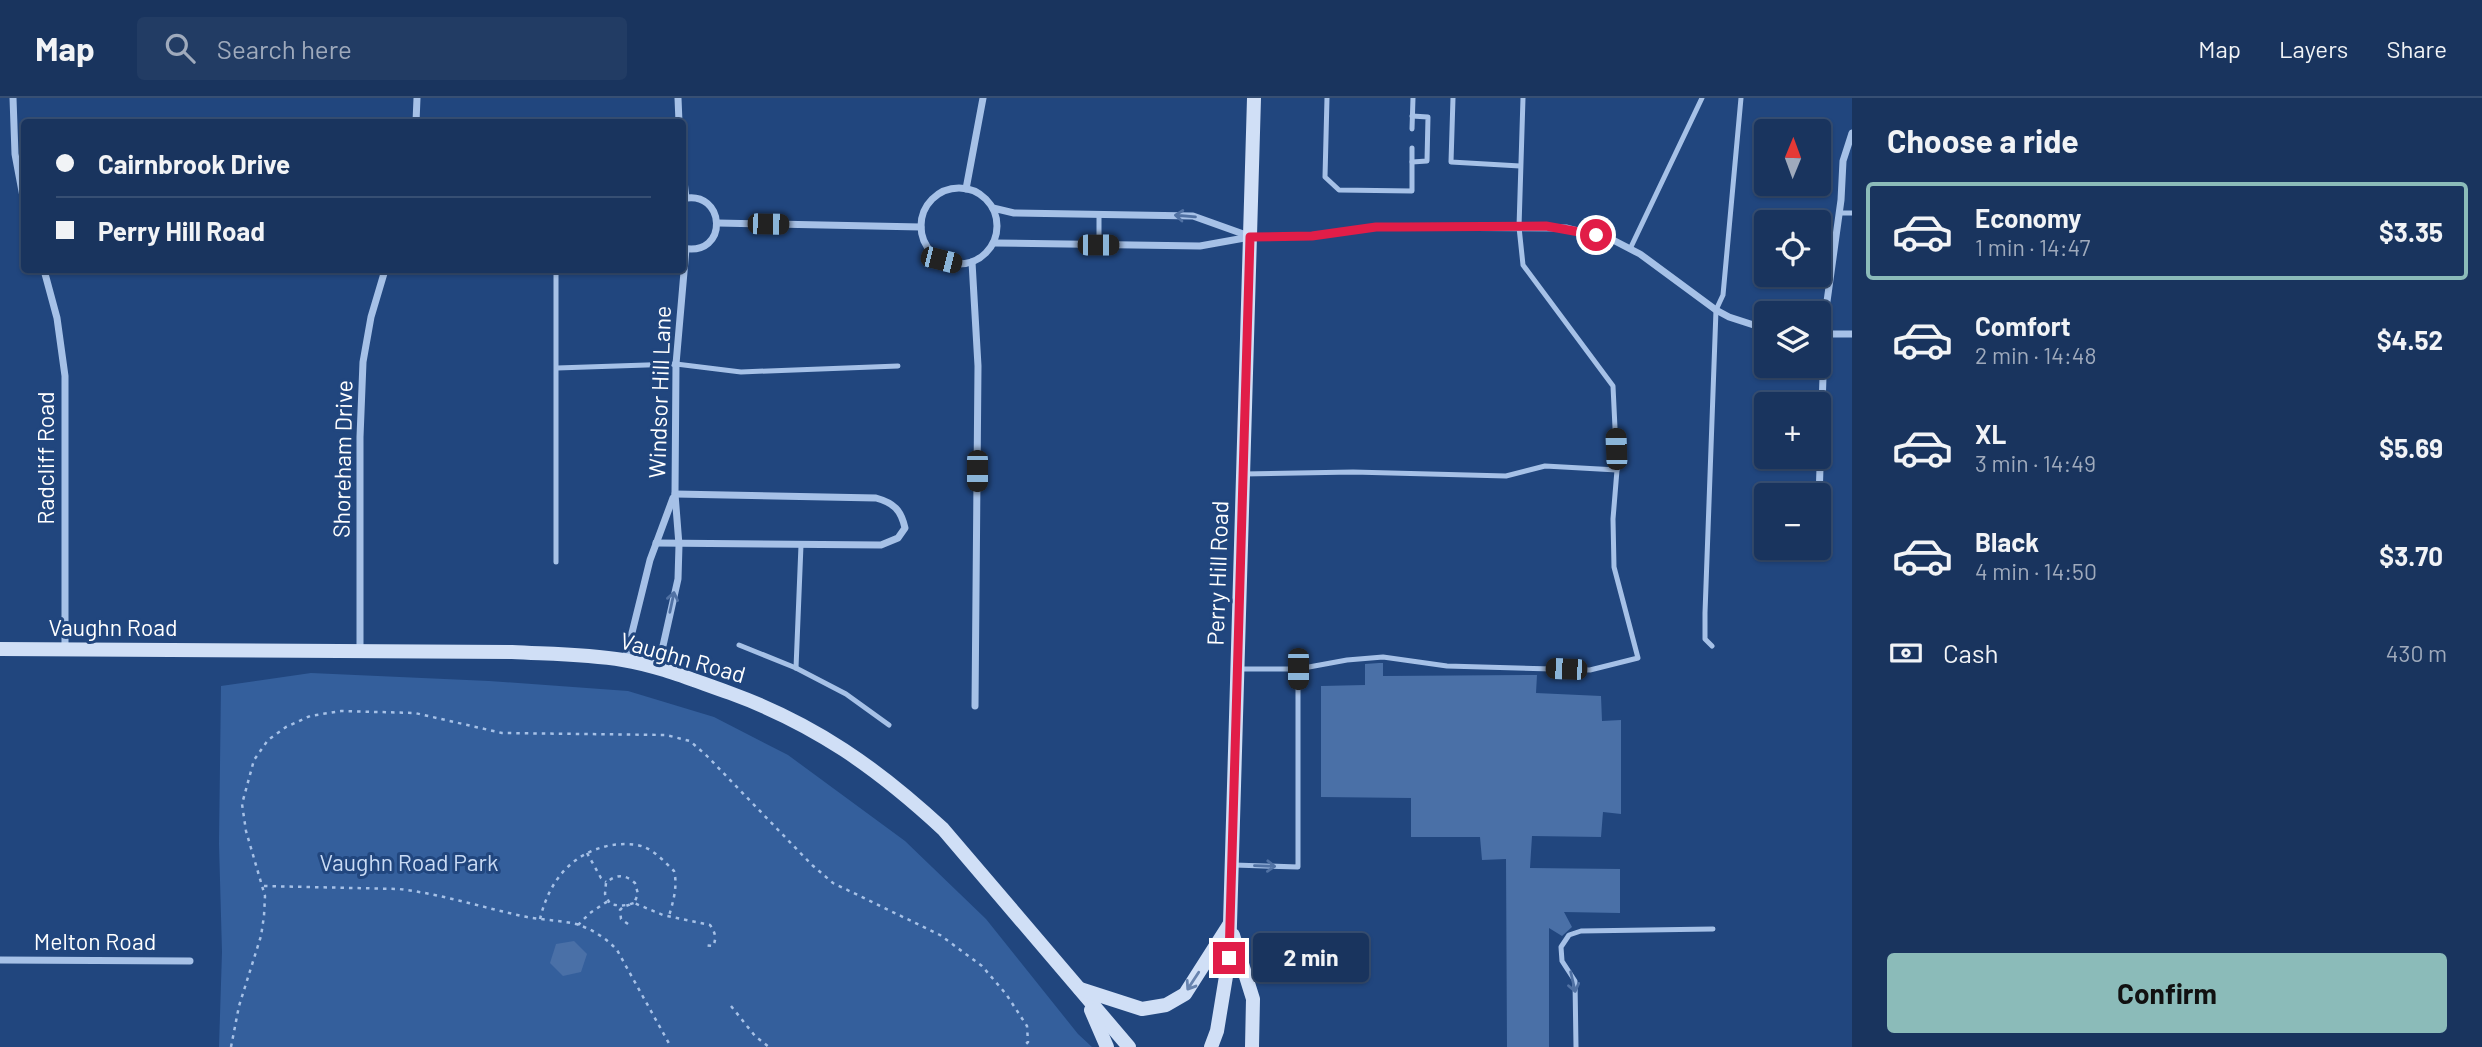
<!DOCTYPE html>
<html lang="en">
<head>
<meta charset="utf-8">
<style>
	:root { --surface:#19345e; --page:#223c64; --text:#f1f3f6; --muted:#9faabc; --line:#374f73; --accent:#8bbbb9 }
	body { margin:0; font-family:Barlow,sans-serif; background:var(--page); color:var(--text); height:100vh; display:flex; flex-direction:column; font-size:26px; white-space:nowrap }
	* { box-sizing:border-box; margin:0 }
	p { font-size:23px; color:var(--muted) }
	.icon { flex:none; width:38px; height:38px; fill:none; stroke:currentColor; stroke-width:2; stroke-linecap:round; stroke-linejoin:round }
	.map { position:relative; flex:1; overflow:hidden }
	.side { display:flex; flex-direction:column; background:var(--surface); width:630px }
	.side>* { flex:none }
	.hud { position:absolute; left:21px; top:21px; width:665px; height:154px; border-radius:7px; box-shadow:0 2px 5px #0004,0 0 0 2px var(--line); display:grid; align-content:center; height:154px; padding:0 35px; background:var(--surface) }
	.needle { width:46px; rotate:1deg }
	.buttons { position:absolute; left:1754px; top:21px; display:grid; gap:14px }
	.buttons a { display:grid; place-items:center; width:77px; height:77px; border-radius:7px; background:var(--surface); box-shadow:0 2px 5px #0004,0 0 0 2px var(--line); font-size:35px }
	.end { position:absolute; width:32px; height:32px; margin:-16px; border:9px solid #e11d48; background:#fff; box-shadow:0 0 0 4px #fff }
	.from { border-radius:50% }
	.bubble { position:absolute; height:49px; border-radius:7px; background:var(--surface); box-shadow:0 2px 5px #0004,0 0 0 2px var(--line); font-size:23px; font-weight:700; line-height:49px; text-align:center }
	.car { position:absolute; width:21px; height:42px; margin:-21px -10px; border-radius:9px; box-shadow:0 0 5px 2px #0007; background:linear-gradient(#222 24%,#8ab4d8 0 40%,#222 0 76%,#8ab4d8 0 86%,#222 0) }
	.hud b { display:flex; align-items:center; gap:24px; height:66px; font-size:26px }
	.hud b+b { border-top:2px solid var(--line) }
	.hud i { width:18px; height:18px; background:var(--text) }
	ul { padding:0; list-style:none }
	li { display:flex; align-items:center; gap:21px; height:98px; margin:0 14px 10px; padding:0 21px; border:4px solid transparent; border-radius:7px }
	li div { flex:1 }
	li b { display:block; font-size:26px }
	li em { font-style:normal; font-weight:700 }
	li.current { border-color:var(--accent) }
	li>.icon { width:63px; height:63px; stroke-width:1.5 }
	h2 { padding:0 35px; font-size:32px; line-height:84px }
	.pay { display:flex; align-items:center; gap:18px; height:77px; padding:0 35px; font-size:26px }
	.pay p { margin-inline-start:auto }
	.button { display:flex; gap:14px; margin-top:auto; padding:14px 35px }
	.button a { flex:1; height:80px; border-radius:7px; background:var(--accent); color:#111; font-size:28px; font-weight:700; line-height:80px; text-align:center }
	header { display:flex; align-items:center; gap:42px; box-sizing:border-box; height:98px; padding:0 35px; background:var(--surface); border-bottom:2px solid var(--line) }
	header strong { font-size:33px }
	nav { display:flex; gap:38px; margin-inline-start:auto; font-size:24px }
	.search { width:490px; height:63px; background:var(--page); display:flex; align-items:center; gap:18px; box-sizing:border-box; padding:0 24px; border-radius:7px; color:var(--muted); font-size:26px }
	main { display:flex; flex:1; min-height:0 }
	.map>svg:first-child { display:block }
	.green { fill:#345f9c }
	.building { fill:#4a70a7 }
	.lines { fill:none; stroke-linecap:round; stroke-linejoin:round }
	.path { stroke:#a6c1e7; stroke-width:2.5; stroke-dasharray:3.5 5; stroke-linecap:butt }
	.service { stroke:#a6c1e7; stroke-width:5 }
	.minor { stroke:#a6c1e7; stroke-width:7 }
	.secondary { stroke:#d0dff6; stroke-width:14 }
	.oneway { stroke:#5071a3 }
	.oneway2 { stroke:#6783ae }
	.route { stroke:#e11d48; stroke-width:9 }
	.labels { text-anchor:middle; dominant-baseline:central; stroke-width:6; stroke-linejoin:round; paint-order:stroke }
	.street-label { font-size:23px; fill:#fff; stroke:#21467e }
	.park-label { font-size:23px; fill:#c9dbf5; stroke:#21467e }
</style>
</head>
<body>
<header>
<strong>Map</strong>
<div class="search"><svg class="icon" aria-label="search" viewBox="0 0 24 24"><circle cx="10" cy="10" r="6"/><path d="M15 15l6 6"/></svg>Search here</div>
<nav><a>Map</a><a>Layers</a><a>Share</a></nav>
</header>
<main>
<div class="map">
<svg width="1852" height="949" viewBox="0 0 1852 949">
	<rect width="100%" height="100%" fill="#21467e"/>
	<polygon class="green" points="311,575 489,583 628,593 714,619 788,657 905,743 986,821 1078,936 1092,949 219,949 222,854 219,746 221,588"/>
	<g class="building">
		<polygon points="1379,565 1383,565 1383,578 1537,577 1536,595 1601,598 1602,623 1621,622 1621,716 1603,714 1601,739 1532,738 1530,770 1620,771 1620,815 1564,814 1572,829 1562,838 1549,830 1549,949 1507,949 1506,761 1482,762 1480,739 1411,739 1411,700 1321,699 1321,588 1365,587 1365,566"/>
		<polygon points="574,843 587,856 581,874 563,878 550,865 556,846"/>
	</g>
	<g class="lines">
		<g class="path">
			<polyline points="587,755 601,780 606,784"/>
			<path d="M264,788l135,3c42,5 82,18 123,27 18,4 37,4 54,8 16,5 30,14 41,26l54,97"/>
			<path d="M540,821c9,-38 32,-67 72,-74 9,-1 23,-2 32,2 11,4 22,16 30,24 4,15 -1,31 -5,45"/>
			<path d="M628,826l-7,-5 -1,-9 3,-3 11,-4c-9,3 -14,3 -24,1l-5,-10 1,-11c10,-9 19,-9 29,0l3,11 -4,9 29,12 47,10c5,7 7,13 3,21l-10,-1"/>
			<polyline points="578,827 590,815 608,803"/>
			<polyline points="731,908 755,938 769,949"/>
			<polyline points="231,949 239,908 261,838 264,818 265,798 246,733 242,706 254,662 268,642 286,629 310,618 341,613 415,615 502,635 666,637 690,643 707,658 812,767 833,785 940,837 982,868 1006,896 1027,928 1028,944 1023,949"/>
		</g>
		<g class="service">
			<polyline points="1327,0 1325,79 1339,92 1412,93 1412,50"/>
			<polyline points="1453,0 1451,64 1520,68"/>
			<polyline points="1412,18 1428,19 1427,63 1412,64"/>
			<polyline points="1412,31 1413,0"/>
			<polyline points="1839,115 1852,115"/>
			<polyline points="1099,147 1099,116"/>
			<polyline points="1630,151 1702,0"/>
			<polyline points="557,270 676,266 741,274 898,268"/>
			<polyline points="1243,376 1353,374 1506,378 1545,368 1617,372 1613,288 1523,167 1519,129 1523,0"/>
			<polyline points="556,464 556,172"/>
			<polyline points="739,547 796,570 846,596 889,627"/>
			<polyline points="1712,548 1705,541 1705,515 1716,212 1723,197 1741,0"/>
			<polyline points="796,570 801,447"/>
			<polyline points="1237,571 1298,571 1347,562 1383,559 1447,568 1590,572 1638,560 1614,469 1613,421 1617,372"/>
			<polyline points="1234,767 1298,769 1298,571"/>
			<polyline points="1576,949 1575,883 1562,863 1561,849 1569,837 1581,833 1713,831"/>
		</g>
		<g class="minor">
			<polyline points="13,0 15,56 24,104"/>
			<polyline points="678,0 679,24"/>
			<polyline points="416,24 417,0"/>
			<polyline points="682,66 686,100"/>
			<circle cx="959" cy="128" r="38"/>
			<polyline points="966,91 983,0"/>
			<path d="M682,101c44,-11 48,59 0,49"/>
			<polyline points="993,110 1014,115 1193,118 1249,138"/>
			<polyline points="718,125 921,129"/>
			<polyline points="994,145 1200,148 1250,139 1312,138 1376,129 1566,130 1613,142 1640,156 1716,212 1729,219 1766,231"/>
			<polyline points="972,164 978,268 975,608"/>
			<polyline points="44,172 57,220 65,278 65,551"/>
			<polyline points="1818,236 1852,236"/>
			<polyline points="1818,431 1825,218 1841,102 1843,63 1852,35"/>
			<path d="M656,445l225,2 17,-7 7,-10c-4,-18 -11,-25 -29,-30l-201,-4"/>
			<polyline points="1818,451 1818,450"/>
			<polyline points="360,553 360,339 363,264 371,219 385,172"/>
			<polyline points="625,563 650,462 673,400"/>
			<polyline points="658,570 678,481 679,447 675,396 676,266 686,151"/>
			<polyline points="0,862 190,863"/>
		</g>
		<g class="secondary">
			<path d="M0,551l512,3c37,2 75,2 111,8 37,6 72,21 107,33 85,31 147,75 213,136l186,218"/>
			<polyline points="1233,837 1253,901 1252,949"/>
			<polyline points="1080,891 1142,911 1166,907 1185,896 1229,827"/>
			<polyline points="1091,912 1107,949"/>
			<polyline points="1211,949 1217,933 1229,860 1254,0"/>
		</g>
	</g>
	<defs><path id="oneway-shaft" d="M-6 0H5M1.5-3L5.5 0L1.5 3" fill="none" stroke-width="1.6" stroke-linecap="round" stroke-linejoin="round" transform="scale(1.75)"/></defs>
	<g class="oneway">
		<use href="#oneway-shaft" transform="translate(1185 118) rotate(-175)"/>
		<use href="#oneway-shaft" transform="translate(672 504) rotate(-78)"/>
		<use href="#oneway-shaft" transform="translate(1265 768) rotate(2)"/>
		<use href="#oneway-shaft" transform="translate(1573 884) rotate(77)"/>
	</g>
	<use class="oneway2" href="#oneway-shaft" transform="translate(1193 883) rotate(123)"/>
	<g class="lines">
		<polyline class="route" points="1229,860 1250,139 1312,138 1376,129 1400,129 1546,128 1596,137"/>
	</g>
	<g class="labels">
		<g class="street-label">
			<text transform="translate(659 294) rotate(-88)">Windsor Hill Lane</text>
			<text transform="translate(45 360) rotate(-90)">Radcliff Road</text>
			<text transform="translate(342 361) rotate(-89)">Shoreham Drive</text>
			<text transform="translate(1217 475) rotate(-88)">Perry Hill Road</text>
			<text x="113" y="529">Vaughn Road</text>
			<text transform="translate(683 559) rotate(16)">Vaughn Road</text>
			<text x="95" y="843">Melton Road</text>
		</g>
		<g class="park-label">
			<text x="409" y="764">Vaughn Road Park</text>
		</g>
	</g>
</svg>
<div class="buttons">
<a><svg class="needle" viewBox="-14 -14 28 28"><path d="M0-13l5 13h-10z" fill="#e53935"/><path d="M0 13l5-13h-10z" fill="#9faabc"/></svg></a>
<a><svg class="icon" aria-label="locate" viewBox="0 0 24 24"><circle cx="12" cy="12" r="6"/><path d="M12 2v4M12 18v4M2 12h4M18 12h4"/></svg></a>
<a><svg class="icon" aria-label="layers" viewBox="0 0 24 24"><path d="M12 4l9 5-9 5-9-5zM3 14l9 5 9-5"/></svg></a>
<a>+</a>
<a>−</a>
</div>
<i class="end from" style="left:1596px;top:137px"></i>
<i class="end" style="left:1229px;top:860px"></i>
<div class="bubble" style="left:1253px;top:835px;width:116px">2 min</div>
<i class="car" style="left:768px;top:126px;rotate:91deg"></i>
<i class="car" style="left:1098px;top:147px;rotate:90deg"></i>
<i class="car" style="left:941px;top:162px;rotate:104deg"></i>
<i class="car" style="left:1616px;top:351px;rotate:358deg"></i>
<i class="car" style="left:977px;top:373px;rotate:180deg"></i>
<i class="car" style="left:1298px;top:571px;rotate:180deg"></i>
<i class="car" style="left:1566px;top:571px;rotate:272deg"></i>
<div class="hud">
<b><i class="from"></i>Cairnbrook Drive</b>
<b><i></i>Perry Hill Road</b>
</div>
</div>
<section class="side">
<h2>Choose a ride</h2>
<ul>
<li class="current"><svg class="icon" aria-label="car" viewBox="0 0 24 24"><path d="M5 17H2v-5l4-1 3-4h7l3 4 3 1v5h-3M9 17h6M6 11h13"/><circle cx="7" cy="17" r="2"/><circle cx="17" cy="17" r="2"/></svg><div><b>Economy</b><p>1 min · 14:47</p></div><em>$3.35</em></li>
<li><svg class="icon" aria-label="car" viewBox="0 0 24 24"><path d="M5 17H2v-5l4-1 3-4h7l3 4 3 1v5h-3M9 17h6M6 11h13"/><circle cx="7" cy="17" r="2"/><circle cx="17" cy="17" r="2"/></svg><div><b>Comfort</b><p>2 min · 14:48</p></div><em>$4.52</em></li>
<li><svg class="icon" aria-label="car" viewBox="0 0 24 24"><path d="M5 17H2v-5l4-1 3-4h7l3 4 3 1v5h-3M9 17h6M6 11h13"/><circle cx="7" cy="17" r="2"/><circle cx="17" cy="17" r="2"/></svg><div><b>XL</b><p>3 min · 14:49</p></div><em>$5.69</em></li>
<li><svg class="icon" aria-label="car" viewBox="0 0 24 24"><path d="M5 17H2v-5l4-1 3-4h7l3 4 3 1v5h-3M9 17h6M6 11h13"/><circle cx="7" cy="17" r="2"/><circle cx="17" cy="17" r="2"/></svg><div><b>Black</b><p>4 min · 14:50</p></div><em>$3.70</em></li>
</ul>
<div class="pay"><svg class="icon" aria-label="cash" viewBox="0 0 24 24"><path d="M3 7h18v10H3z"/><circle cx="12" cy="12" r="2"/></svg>Cash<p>430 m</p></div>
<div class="button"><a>Confirm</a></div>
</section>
</main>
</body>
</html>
